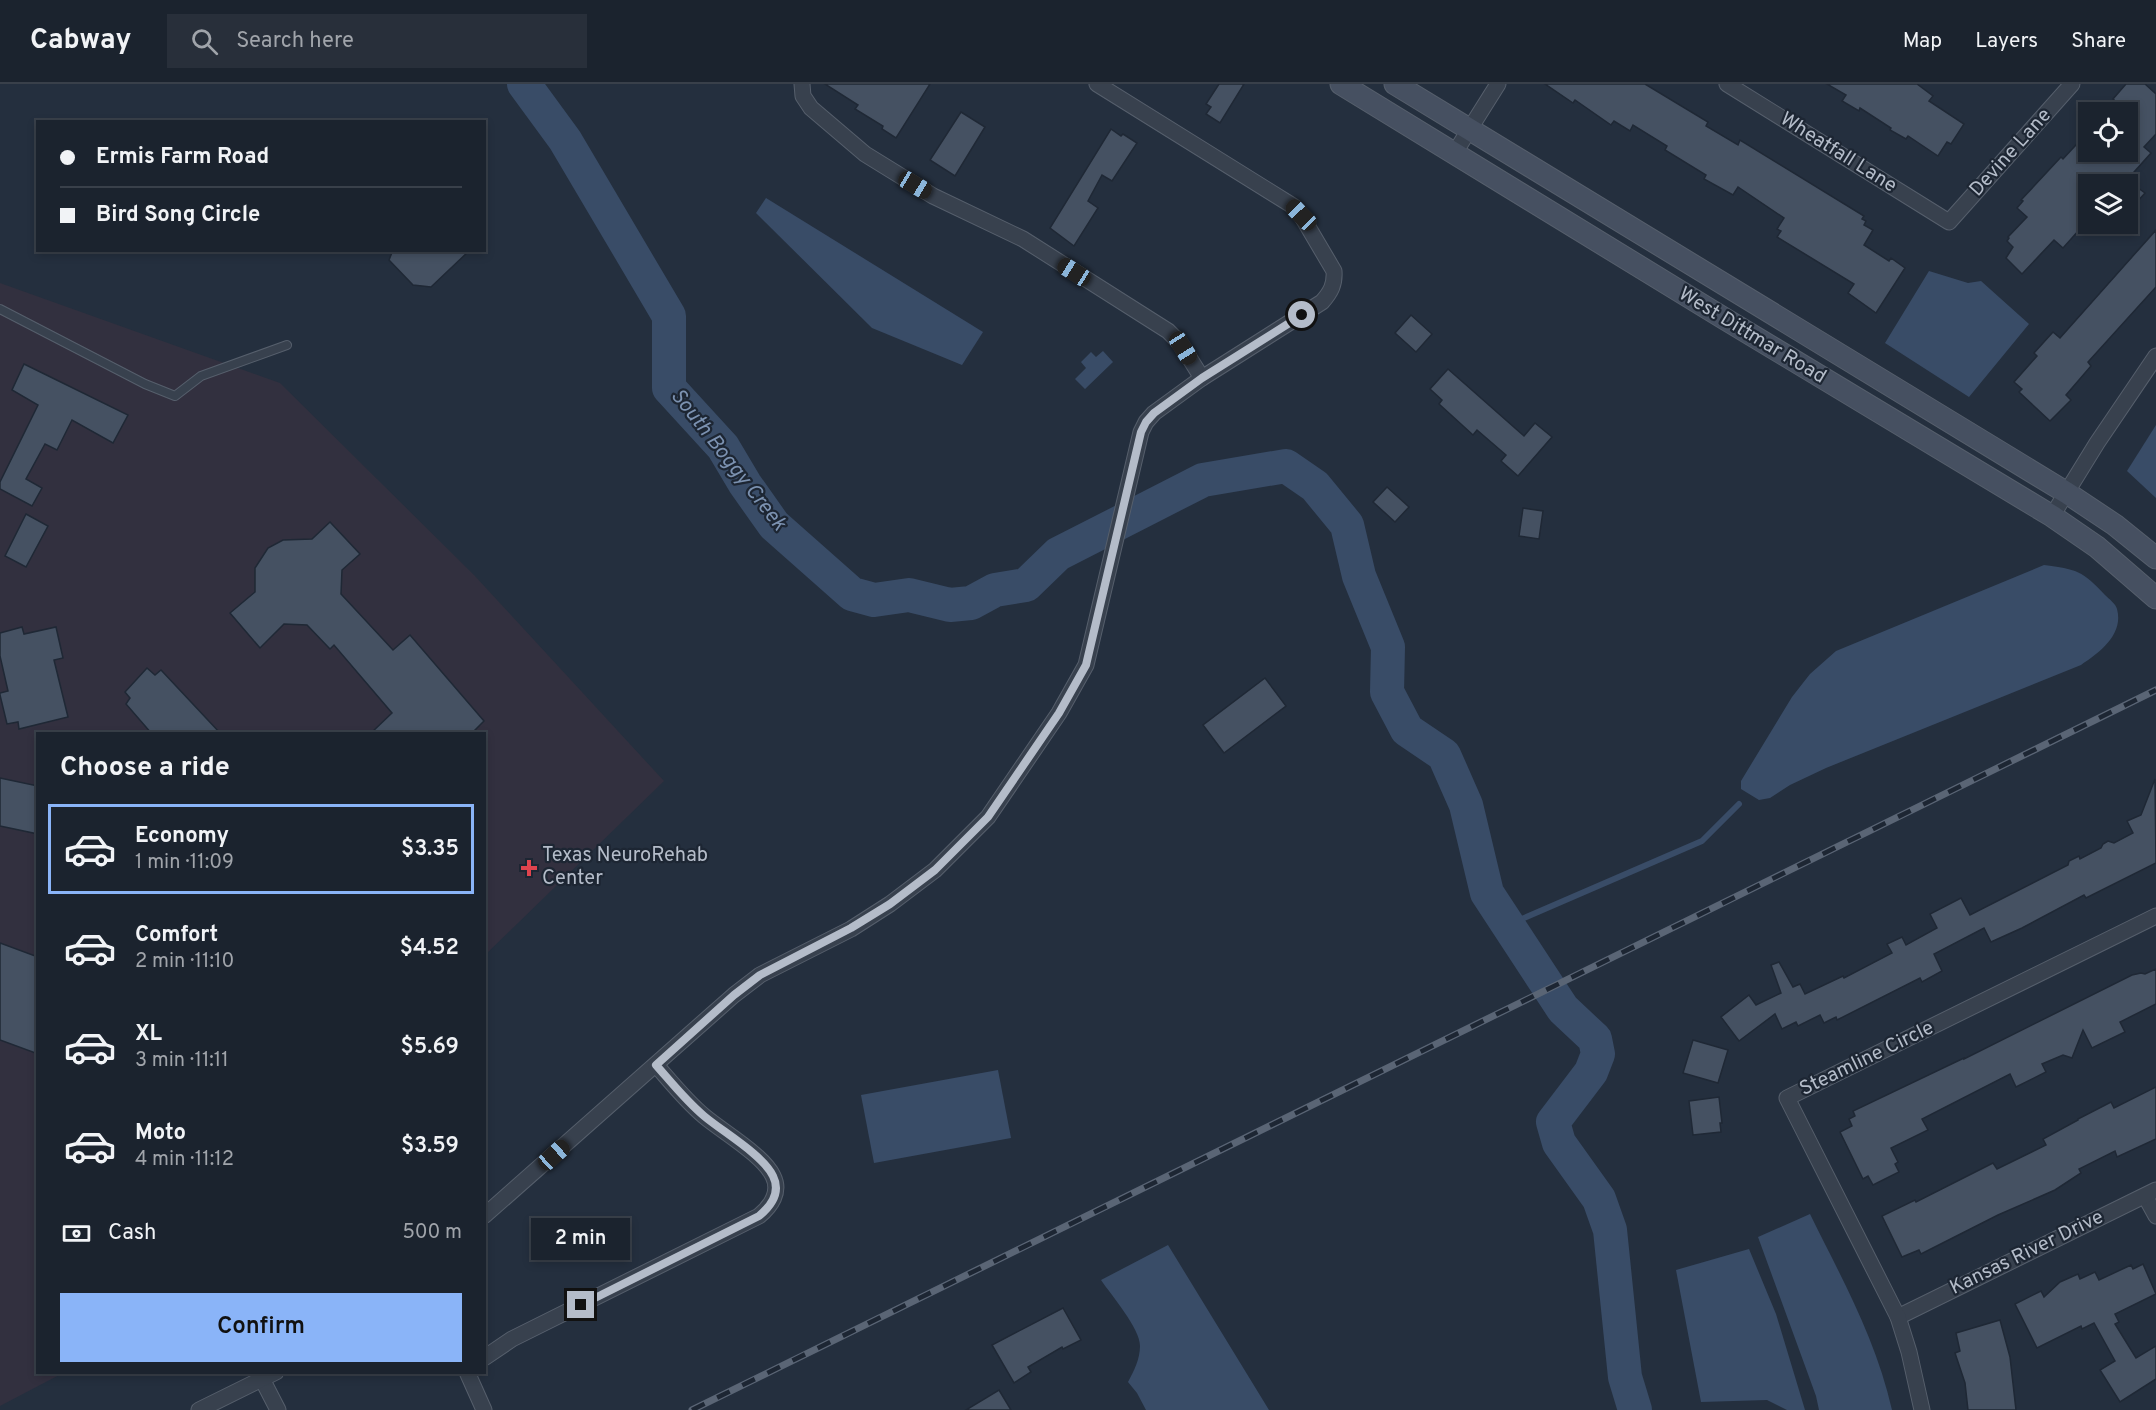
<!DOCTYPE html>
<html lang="en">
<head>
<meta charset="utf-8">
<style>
	:root { --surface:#1b232e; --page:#282f3a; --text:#f1f3f6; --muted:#a0a4aa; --line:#39404a; --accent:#8ab4f8 }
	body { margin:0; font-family:Overpass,sans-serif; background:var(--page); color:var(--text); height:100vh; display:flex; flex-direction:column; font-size:22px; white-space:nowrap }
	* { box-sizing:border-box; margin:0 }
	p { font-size:20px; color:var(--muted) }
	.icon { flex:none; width:33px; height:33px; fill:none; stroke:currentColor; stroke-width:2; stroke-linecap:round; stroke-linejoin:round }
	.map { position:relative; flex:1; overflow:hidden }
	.side { position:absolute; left:36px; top:648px; width:450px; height:642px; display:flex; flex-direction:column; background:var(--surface); border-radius:0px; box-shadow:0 3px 9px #0003,0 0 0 2px var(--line) }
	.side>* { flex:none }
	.hud { position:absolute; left:36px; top:36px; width:450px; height:132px; border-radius:0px; box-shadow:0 3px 9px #0003,0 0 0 2px var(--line); display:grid; align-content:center; height:132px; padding:0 24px; background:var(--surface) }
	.fabs { position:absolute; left:2078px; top:18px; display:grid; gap:12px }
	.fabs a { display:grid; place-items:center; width:60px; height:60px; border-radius:0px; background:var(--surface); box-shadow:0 3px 9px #0003,0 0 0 2px var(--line); font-size:30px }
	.end { position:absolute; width:27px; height:27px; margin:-14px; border:8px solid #b4bcc9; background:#111; box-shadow:0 0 0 3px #111 }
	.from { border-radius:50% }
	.bubble { position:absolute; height:42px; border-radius:0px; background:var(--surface); box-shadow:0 3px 9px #0003,0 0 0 2px var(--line); font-size:20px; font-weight:600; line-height:42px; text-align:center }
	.car { position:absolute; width:18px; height:36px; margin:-18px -9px; border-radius:8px; box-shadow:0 0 4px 2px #0007; background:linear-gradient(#222 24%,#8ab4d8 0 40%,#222 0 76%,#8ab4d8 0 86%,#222 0) }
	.hud b { display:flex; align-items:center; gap:21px; height:57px; font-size:22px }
	.hud b+b { border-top:2px solid var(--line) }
	.hud i { width:15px; height:15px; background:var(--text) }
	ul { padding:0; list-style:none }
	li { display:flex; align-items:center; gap:18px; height:90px; margin:0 12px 9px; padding:0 12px; border:3px solid transparent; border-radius:0px }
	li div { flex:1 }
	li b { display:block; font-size:22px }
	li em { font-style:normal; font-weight:600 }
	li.on { border-color:var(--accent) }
	li>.icon { width:54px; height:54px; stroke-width:1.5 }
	h2 { padding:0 24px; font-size:27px; line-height:72px }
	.pay { display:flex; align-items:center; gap:15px; height:66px; padding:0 24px; font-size:22px }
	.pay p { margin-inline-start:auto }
	.cta { display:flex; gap:12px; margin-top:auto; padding:12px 24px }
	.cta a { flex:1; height:69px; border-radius:0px; background:var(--accent); color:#111; font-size:24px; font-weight:600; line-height:69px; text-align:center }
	header { display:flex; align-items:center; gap:36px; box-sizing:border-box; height:84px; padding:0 30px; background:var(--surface); border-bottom:2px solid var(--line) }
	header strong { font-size:28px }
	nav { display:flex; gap:33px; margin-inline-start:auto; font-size:21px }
	.search { width:420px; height:54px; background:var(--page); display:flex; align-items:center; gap:15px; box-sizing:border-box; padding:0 21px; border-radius:0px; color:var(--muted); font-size:22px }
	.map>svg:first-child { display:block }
	.medical { fill:#32303f }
	.water { fill:#394c67 }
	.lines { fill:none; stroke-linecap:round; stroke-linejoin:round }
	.stream { stroke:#394c67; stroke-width:6 }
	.river { stroke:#394c67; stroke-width:34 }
	.building { fill:#455162; stroke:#1f2835; stroke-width:1.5 }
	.lane-casing { stroke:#565f6c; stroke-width:10 }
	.street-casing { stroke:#565f6c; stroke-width:17 }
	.secondary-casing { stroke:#565f6c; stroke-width:23 }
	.lane { stroke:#38414e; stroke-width:8 }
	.street { stroke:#38414e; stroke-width:15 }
	.secondary { stroke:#465061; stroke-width:21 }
	.rail-casing { stroke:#5a6575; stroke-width:7 }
	.rail { stroke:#1d2633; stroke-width:4.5; stroke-dasharray:14; stroke-linecap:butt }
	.route { stroke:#b4bcc9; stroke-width:8 }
	.health-dot { fill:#e0444e; stroke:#1d2633; stroke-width:2 }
	.labels { text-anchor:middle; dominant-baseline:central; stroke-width:4.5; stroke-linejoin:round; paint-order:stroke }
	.street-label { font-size:20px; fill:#b4bcc9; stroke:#1d2633 }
	.poi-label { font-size:20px; fill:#b4bcc9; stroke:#1d2633; text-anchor:start }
	.water-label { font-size:21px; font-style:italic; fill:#7c92b1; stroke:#1d2633 }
</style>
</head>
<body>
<header>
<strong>Cabway</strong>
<div class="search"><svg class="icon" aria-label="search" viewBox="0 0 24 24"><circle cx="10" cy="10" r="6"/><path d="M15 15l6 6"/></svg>Search here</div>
<nav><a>Map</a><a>Layers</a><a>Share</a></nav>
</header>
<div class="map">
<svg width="2156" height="1326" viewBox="0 0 2156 1326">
	<rect width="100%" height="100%" fill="#242f3e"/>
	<polygon class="medical" points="0,199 280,299 474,491 664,697 485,871 484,650 38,650 38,1288 63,1289 0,1322"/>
	<g class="water">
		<polygon points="766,114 983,248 962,281 872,244 756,129"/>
		<polygon points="1929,187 1968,199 1981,197 2029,240 1969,313 1885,259"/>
		<polygon points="1103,267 1113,278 1085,305 1075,295 1086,284 1081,278 1091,268 1096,273"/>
		<polygon points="2156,341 2156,414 2127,387"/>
		<path d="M2044,481c32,4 39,6 61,30 4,4 11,9 12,14 7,26 -18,44 -36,56l-255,103 -36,17 -20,13 -11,2 -18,-11v-8l51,-84 18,-23 26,-23z"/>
		<polygon points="998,986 1011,1054 874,1079 861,1011"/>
		<path d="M1810,1130c32,65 66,125 82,196h-73l-3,-14 -58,-159z"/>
		<path d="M1168,1161l101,165h-123l-9,-17 -9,-11c6,-11 12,-23 12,-36 0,-18 -29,-51 -39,-66z"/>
		<polygon points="1749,1165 1776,1230 1805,1326 1787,1326 1767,1316 1701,1318 1676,1186"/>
	</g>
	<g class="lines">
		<polyline class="stream" points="1508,841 1702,757 1739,720"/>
		<polyline class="river" points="524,0 565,56 669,232 669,304 723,363 745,400 774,441 852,510 874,516 909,511 950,521 971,519 995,506 1026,501 1058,470 1203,396 1286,382 1315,402 1347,441 1359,492 1388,563 1387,608 1407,646 1444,671 1466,721 1487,809 1563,925 1595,955 1598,970 1591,988 1553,1038 1559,1059 1599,1115 1610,1146 1625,1293 1635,1326"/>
	</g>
	<g class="building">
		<polygon points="825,0 930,0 896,54 882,45 883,42 855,25 858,21"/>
		<polygon points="1219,0 1244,0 1220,39 1206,30 1211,23 1206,20"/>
		<polygon points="1545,0 1645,0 1708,38 1706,42 1738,61 1740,56 1864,132 1862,135 1866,137 1864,141 1873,146 1864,161 1889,177 1891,174 1905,184 1876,229 1848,209 1854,200 1777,153 1781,147 1777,145 1784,134 1738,103 1733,111 1704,95 1706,91 1665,66 1667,62 1633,41 1630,47 1614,37 1611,41 1575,16 1573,19"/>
		<polygon points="1827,0 1917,0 1933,12 1929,17 1964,40 1951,60 1947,58 1938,72 1908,52 1906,55 1890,46 1891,44 1860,24 1859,27 1842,17 1846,11"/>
		<polygon points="2126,0 2145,0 2156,10 2156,50 2144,63 2151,69 2127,96 2145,109 2127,129 2127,96 2123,100 2088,100 2088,136 2063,164 2054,156 2022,190 2006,174 2013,163 2007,157 2009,154 2008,153 2027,133 2017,124 2023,117 2021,116 2061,73 2063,75 2088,48 2088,68 2127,68 2127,27 2113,15"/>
		<polygon points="961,28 985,43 955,92 930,76"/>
		<polygon points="1111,45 1121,52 1123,50 1137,59 1112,97 1102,91 1088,117 1098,124 1074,162 1050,144"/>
		<polygon points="2156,146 2156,203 2088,278 2091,282 2066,311 2071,316 2050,337 2019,308 2022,305 2014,298 2037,272 2034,269 2053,248 2060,254"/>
		<polygon points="393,166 470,166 431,203 413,201 389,176"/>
		<polygon points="1411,231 1432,250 1416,268 1395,249"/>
		<polygon points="24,280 128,331 113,359 72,336 57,366 45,360 26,395 42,404 32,422 0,405 0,398 38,321 12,306"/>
		<polygon points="1448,285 1524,352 1535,339 1552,353 1518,392 1501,377 1506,371 1477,346 1473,351 1439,320 1442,316 1430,305"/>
		<polygon points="1387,403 1409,423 1395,438 1373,418"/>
		<polygon points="1523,424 1543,427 1539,455 1519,452"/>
		<polygon points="26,430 48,442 26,483 5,472"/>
		<polygon points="330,438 360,470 342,486 341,510 393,566 410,551 484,637 471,650 370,650 392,629 334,561 330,565 307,541 284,540 260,564 230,529 255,508 255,484 268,464 283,456 312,455"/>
		<polygon points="22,543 24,550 56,543 63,574 54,576 68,633 19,645 18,638 7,640 0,611 0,609 8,607 0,572 0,549"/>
		<polygon points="147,584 155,591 161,586 221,650 152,650 126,620 130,614 125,608"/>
		<polygon points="1265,594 1286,622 1224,669 1203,641"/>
		<polygon points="0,694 38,702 38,750 0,742"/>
		<polygon points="2155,695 2156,779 2086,814 2084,811 2022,844 1991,858 1984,844 1934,870 1942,887 1922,898 1920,894 1837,936 1836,933 1824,939 1820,931 1798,942 1796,938 1782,945 1775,930 1739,957 1721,933 1749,911 1756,921 1781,909 1771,881 1779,878 1793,903 1800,900 1805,910 1843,892 1844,894 1892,869 1887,860 1902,853 1906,861 1937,844 1930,830 1961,814 1970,831 2068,781 2069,777 2079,772 2080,775 2101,764 2103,760 2108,757 2114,759 2133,749 2127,737 2141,731"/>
		<polygon points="0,859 38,873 38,970 0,956"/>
		<polygon points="2156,885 2156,920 2120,938 2125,948 2092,964 2083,946 2072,974 2063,971 2042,980 2046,988 2016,1003 2010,990 1922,1035 1928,1046 1891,1064 1898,1078 1895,1080 1899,1088 1873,1101 1868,1092 1863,1095 1840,1048 1852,1042 1849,1035 1855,1032 1853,1027 1964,974 1964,975 2132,891 2141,889 2145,890"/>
		<polygon points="1693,956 1728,966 1718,999 1683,989"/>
		<polygon points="2156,1003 2156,1055 2117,1073 2115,1067 2079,1085 2081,1089 2055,1106 1998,1131 1921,1170 1919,1166 1902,1173 1882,1132 1915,1116 1916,1118 1993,1079 1997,1085 2046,1061 2043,1055 2078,1036 2078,1035 2111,1018 2114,1024"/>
		<polygon points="1719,1013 1722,1039 1720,1039 1721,1048 1693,1051 1689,1017"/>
		<polygon points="2143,1180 2156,1210 2115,1230 2119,1238 2115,1240 2136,1274 2156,1262 2156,1295 2120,1318 2100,1286 2115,1277 2094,1239 2082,1245 2081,1242 2037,1264 2015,1220 2041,1207 2044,1213 2060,1198 2078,1190 2080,1195 2095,1188 2099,1196 2131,1181 2133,1185"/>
		<polygon points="1063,1224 1081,1256 1063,1265 1062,1263 1028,1283 1031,1288 1014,1299 992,1261"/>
		<polygon points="2000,1236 2010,1273 2016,1326 1968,1326 1965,1299 1955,1269 1960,1267 1956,1249"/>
		<polygon points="999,1306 1011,1326 966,1326"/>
	</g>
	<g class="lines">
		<g class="lane-casing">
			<polyline id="lane" points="0,225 145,300 175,312 201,292 287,261"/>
		</g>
		<g class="street-casing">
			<g id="street">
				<polyline points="802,0 803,12 811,24 865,70 933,112 1023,155 1168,247 1180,259 1202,294"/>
				<polyline points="1727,0 1949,138 2072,0"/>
				<polyline points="1454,70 1498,0"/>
				<polyline points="2052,432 2097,359 2156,272"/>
				<polyline points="2145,1112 2156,1132"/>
				<path d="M484,1132l250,-221 26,-20 91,-46 39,-25 45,-34 53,-53 71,-104 27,-48 55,-233 5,-10 8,-9 48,-35 120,-76c9,-10 13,-18 12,-31l-33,-56 -8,-9 -196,-122"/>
				<polyline points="1898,1233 2156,1106"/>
				<path d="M484,1274l28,-19 247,-123c12,-10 22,-24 14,-40 -10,-21 -50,-44 -69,-60 -18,-15 -33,-34 -48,-51"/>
				<polyline points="467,1288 484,1326"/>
				<polyline points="262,1295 278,1326"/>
				<polyline points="199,1326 276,1288"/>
				<polyline points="1922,1326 1909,1268 1898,1233 1787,1014 2156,832"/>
			</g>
		</g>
		<g class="secondary-casing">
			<g id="secondary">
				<polyline points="1341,0 1725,235 2052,432 2097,463 2156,514"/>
				<polyline points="1395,0 2067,409 2115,441 2156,474"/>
			</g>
		</g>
		<use href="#lane" class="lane"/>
		<use href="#street" class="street"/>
		<use href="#secondary" class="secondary"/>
		<g class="rail-casing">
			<polyline id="rail" points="692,1326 2156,606"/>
		</g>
		<use href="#rail" class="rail"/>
	</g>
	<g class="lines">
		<path class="route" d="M581,1221l178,-89c12,-10 22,-24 14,-40 -10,-21 -50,-44 -69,-60 -18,-15 -33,-34 -48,-51l78,-70 26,-20 91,-47 39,-24 45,-34 53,-53 71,-104 27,-48 55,-233 5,-10 8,-9 48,-35 100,-63"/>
	</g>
	<path class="health-dot" d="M526 775h6v6h6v6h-6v6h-6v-6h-6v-6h6z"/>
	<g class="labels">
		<g class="street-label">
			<text transform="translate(1838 69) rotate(32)">Wheatfall Lane</text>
			<text transform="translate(2011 69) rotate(-48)">Devine Lane</text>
			<text transform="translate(1752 252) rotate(31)">West Dittmar Road</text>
			<text transform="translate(1867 975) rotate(-26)">Steamline Circle</text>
			<text transform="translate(2027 1169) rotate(-26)">Kansas River Drive</text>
		</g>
		<g class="poi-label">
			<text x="542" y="772">Texas NeuroRehab<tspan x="542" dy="23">Center</tspan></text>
		</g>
		<g class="water-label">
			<text transform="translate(728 376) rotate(52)">South Boggy Creek</text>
		</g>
	</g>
</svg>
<div class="fabs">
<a><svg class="icon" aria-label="locate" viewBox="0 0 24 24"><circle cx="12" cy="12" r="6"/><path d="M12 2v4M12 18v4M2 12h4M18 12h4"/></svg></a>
<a><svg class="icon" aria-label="layers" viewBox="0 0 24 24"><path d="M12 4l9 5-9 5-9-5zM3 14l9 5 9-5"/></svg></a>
</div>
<i class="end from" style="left:1302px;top:231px"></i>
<i class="end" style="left:581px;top:1221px"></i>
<div class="bubble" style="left:531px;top:1134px;width:99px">2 min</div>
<i class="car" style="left:915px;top:101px;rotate:121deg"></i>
<i class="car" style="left:1301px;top:131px;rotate:316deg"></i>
<i class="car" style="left:1074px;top:188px;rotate:302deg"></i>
<i class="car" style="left:1183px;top:264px;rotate:148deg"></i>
<i class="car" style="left:554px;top:1071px;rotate:48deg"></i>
<div class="hud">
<b><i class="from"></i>Ermis Farm Road</b>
<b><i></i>Bird Song Circle</b>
</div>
<section class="side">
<h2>Choose a ride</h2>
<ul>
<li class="on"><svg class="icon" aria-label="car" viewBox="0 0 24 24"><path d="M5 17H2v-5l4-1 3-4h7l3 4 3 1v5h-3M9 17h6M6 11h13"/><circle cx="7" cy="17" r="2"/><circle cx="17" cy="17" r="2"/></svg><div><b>Economy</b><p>1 min · 11:09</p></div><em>$3.35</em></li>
<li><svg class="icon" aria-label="car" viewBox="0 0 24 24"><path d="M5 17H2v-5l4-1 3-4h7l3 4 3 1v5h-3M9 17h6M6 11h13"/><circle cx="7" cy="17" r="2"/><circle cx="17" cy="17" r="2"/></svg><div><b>Comfort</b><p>2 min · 11:10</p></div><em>$4.52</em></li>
<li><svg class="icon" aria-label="car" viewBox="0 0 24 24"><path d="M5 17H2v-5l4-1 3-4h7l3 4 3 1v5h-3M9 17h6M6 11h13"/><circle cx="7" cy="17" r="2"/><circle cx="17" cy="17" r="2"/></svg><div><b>XL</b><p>3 min · 11:11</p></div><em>$5.69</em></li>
<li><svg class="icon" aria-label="car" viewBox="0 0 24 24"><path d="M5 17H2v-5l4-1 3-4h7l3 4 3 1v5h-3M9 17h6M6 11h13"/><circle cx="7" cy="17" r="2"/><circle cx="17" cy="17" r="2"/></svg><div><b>Moto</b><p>4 min · 11:12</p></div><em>$3.59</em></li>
</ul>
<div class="pay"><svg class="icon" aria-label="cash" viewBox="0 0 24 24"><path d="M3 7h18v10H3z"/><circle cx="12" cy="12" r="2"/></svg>Cash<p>500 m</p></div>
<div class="cta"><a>Confirm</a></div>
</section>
</div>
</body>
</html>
